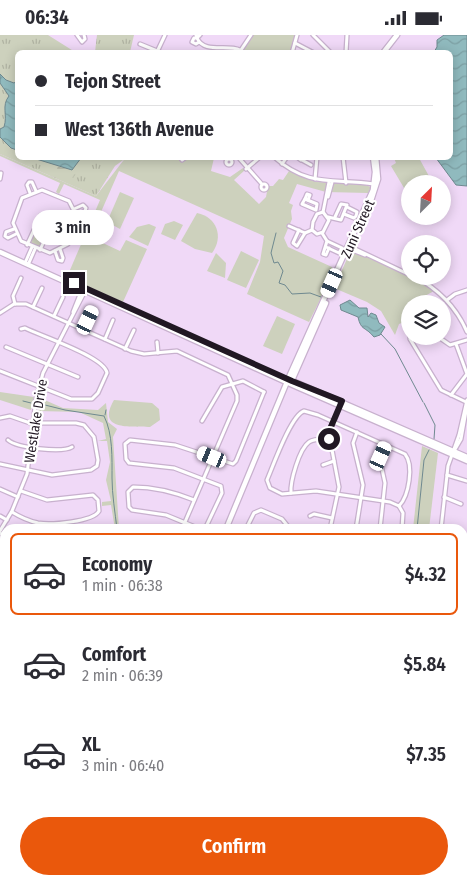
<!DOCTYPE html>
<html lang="en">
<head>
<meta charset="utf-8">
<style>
	:root { --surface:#fff; --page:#f7f7f7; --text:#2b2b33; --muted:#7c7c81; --line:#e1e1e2; --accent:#ea580c }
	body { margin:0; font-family:"Fira Sans Condensed",sans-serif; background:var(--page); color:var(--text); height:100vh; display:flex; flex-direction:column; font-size:19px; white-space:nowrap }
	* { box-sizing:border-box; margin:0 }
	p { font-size:16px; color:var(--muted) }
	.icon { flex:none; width:28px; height:28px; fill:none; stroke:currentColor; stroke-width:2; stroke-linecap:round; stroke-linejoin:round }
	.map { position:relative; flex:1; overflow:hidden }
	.side { position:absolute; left:0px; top:489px; width:468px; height:361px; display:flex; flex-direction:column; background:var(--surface); border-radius:15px 15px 0 0; box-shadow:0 2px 12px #0003 }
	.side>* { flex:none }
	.top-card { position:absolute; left:15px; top:15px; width:438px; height:110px; border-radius:8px; box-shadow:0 2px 12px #0003; display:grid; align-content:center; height:110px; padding:0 20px; background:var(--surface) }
	.needle { width:32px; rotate:24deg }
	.controls { position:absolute; left:401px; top:140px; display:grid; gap:10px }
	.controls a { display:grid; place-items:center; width:50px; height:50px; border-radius:50%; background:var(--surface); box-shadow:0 2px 12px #0003; font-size:25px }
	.end { position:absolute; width:22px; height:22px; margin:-11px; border:6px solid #211823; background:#fff; box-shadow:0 0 0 2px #fff }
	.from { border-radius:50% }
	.bubble { position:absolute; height:35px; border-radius:18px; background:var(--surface); box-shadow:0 2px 12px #0003; font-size:16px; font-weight:600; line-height:35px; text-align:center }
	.car { position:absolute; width:15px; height:30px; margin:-15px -8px; border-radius:6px; box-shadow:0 0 4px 1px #0007; background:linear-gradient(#fff 24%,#345 0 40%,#fff 0 76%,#345 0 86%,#fff 0) }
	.top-card b { display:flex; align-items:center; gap:18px; height:48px; font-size:19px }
	.top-card b+b { border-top:1px solid var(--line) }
	.top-card i { width:12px; height:12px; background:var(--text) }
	ul { padding:9px 0 0; list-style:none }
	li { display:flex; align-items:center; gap:15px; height:82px; margin:0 10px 8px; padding:0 10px; border:2px solid transparent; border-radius:8px }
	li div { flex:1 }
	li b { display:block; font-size:19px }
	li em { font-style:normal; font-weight:600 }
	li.current { border-color:var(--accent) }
	li>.icon { width:45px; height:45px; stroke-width:1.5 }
	.button { display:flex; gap:10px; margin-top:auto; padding:10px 20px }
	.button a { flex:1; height:58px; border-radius:30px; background:var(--accent); color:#fff; font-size:20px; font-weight:600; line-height:58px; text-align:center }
	.status { display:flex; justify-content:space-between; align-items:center; height:35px; padding:0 25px; background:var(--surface); direction:ltr }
	.status svg { height:14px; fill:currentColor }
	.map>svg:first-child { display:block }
	.grass { fill:url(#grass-tufts) }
	.forest { fill:url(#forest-firs) }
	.park { fill:#cdd1bd }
	.water { fill:url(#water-waves); stroke:#6f8990 }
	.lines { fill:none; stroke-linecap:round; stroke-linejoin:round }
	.stream { stroke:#6f8990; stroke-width:1 }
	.canal { stroke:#90babe; stroke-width:2.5 }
	.minor-casing { stroke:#c8b1ce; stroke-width:5.5 }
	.major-casing { stroke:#c8b1ce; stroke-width:7 }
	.minor { stroke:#fff; stroke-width:3 }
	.major { stroke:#fff; stroke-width:4.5 }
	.route { stroke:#211823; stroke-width:6 }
	.labels { text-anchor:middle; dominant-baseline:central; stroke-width:4.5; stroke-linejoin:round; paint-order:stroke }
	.street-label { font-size:14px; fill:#211823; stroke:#fff }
</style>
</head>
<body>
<div class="status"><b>06:34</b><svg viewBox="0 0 49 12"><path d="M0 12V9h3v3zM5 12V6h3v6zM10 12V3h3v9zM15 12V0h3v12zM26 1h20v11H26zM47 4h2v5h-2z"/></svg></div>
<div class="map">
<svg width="467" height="849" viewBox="0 0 467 849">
	<defs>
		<pattern id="grass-tufts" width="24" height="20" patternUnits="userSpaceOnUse" patternTransform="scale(1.25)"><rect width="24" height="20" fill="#cdd1bd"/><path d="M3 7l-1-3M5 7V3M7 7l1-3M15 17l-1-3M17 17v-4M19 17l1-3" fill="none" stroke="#b0b3a2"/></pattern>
		<pattern id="forest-firs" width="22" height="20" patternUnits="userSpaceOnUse" patternTransform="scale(1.25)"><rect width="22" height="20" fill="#cdd1bd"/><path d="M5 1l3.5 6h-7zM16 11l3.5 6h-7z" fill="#b0b3a2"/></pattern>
		<pattern id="water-waves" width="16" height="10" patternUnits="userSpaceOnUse" patternTransform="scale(1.25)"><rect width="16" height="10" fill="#90babe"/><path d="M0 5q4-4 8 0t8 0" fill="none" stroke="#7c9fa3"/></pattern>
	</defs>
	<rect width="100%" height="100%" fill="#f0d9f7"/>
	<g class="grass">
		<polygon points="0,0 48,0 75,17 18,18 18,122 126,123 115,131 96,161 0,119"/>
		<polygon points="97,0 134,0 130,17 95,17"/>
	</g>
	<polygon class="forest" points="82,123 86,123 73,143 60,141 44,133 47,129 72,135"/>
	<g class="park">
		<polygon points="253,0 296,0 291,17 240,18"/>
		<polygon points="0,119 96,161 126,122 179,123 182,127 188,123 214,123 211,136 230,142 243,133 245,135 234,145 259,169 266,162 268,151 273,151 279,144 283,145 289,136 317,147 362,149 371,152 368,158 326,157 297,149 289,168 293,170 291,176 292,184 284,203 288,212 332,232 334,237 309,287 247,259 260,227 264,201 119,136 90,202 120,216 126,205 147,214 123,267 67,242 100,165 64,149 59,159 56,157 60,148 0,121"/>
		<polygon points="394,123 419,123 430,143 427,149 410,149 410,157 407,158 391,131 396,128"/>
		<polygon points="120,157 134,163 120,194 107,187"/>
		<path d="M197,178c20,4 27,24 15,40l-17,-4 -14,-8z"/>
		<polygon points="42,182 50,186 39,213 30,209"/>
		<polygon points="174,186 183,190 175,205 161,199 165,189"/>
		<polygon points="149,189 156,192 148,211 129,202 137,192"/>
		<polygon points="241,216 259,225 246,253 227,245"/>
		<path d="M350,217c15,0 71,29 84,39l-11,6 -6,7h-7v16l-11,4 -4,11 -14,-24 -14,-9 -33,-14z"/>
		<polygon points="216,218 226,228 225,243 207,236"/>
		<polygon points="277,281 295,289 282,319 263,311"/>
		<polygon points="0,357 34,362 31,375 0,365"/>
		<polygon points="40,363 63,373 98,375 106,368 108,387 117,394 113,402 119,494 115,494 111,470 102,471 102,467 111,466 106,445 110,427 107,406 98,406 106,404 103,388 79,377 38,376"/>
		<path d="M114,365l38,3 7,6 1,11 -10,7c-20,-1 -54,4 -36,-27z"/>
		<polygon points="422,411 438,418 429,494 413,494"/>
		<polygon points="463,838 467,839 467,849 233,849 228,847 225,849 216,845 462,845"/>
		<polygon points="126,845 206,845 214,849 123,849"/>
	</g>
	<g class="water">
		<polygon points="444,0 467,0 467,151 456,150 436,123 450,122 450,18 434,17 437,12 437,5"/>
		<path d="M0,39l6,6 8,3 3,-2v69l-6,-2 -11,-11v-8l4,-2c4,-12 -3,-21 5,-31l-9,-13z"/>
		<polygon points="33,123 81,123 72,135"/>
		<path d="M350,265l9,8h8l1,9 3,-4 5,2 3,8 6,4 -5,8 -6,2c-9,-11 -13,-6 -16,-20l-17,-7 -1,-5z"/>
	</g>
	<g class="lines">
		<g class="stream">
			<polyline points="276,198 271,218 274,228 278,227 283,236 279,248 285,250 292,259 310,258 321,262"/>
			<polyline points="381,299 395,314 423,367"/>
			<polyline points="23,366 31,368"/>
			<polyline points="424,368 435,390 434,404"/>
			<path d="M41,369l24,6 39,6c9,18 8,42 8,62 0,16 3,34 5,51"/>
			<polyline points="105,380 106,375"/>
			<polyline points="417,494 424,425 429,415"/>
			<polyline points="0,579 5,576"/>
			<polyline points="462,581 463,581"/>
			<polyline points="0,765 5,772"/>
			<polyline points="0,822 5,811"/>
			<polyline points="462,842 467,842"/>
			<polyline points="234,845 237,849"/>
			<polyline points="440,845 446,848 449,845"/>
			<polyline points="173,849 180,849"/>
			<polyline points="394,849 399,845"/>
		</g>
		<polyline class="canal" points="462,815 467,815"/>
		<g class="minor-casing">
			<g id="minor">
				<polyline points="77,0 82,7 85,4 84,0"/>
				<polyline points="196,0 197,3 200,0"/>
				<polyline points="313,0 331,18"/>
				<path d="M199,7l-3,2 -4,-2 2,-4h3c7,16 30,6 43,12"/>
				<polyline points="295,8 314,18"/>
				<polyline points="140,9 162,18"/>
				<polyline points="157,17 165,0"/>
				<polyline points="239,18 251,0"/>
				<polyline points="292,18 297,0"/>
				<polyline points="346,18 347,0"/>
				<polyline points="180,122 182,125 186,122"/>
				<polyline points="238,122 261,148"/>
				<path d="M274,122c35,31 59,21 100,27"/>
				<polyline points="297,122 301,125 304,122"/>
				<polyline points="343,122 346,148"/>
				<circle cx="229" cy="127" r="3"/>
				<polyline points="302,125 311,130"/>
				<polyline points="282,129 287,122"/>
				<polyline points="246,134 260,122"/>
				<polyline points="0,144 1,138"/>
				<polyline points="315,144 317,122"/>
				<circle cx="264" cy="152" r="3"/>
				<polygon points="42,155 69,166 78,184 68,209 50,218 21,206 13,188 22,163"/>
				<polyline points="30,158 27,150 29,147 32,147 36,156"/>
				<polyline points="328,162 332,147"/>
				<polygon points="305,164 317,169 316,175 302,169"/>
				<polyline points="305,164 307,159 310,160 308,165"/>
				<polyline points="74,174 83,170 86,173 85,176 77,180"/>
				<polygon points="323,177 329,185 323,197 317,199 312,195 313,187 317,179"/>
				<polyline points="323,177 329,147"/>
				<polyline points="344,179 354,183 356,181 357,177 347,172"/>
				<polyline points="328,182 341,185 347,170 341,169 335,182"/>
				<polyline points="289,191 305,198"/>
				<polyline points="14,194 6,197 5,201 8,203 16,199"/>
				<polyline points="299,195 293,208 297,211 305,198 312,195"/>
				<polyline points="322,198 327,206 323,219 326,220 329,213"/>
				<polyline points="27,210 41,180 52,183 53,186 40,215"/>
				<polyline points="349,211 410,240"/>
				<polyline points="326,212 339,218 342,213 327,206"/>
				<polyline points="347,213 365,220"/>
				<polyline points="55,216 58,225 62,226 63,223 60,214"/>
				<polyline points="25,228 32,212"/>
				<polyline points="28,230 35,214"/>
				<path d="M414,241c24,13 42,30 53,56"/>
				<polyline points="447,265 455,259 467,255"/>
				<polyline points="15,269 13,261 21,243"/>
				<polyline points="33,272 42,253"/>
				<polyline points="73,277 83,252"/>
				<polyline points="0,278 14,269 26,269 131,316 144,319 177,316 228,340 237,360 237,366 182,494"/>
				<polyline points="54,281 63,262"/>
				<polyline points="442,285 446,292 442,295"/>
				<polyline points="84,294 92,275"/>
				<polyline points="410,299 410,304 441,355 466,367"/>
				<polyline points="437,301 450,310 467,305"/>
				<polyline points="105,304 113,285"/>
				<polyline points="157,307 158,318"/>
				<polyline points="6,312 78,342"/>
				<polyline points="125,314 134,295"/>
				<path d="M0,336l71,28h21l6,-6 9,-20c-2,-16 -66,-37 -82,-45l-4,1"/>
				<polyline points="451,360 467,339 456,309"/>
				<path d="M304,376l14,4 87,39c9,11 4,42 -6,52l-9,-4 -74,-11 -34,3 -12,-6 -3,-8c6,-14 24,-65 37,-69z"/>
				<polyline points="0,383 10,381 30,388 76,388 84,390 94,402 98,425 97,431 91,435 52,440 0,429"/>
				<polyline points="202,386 222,352 243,346 264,357"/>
				<path d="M8,405c9,8 54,13 64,7"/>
				<polyline points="454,416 461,404 467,370"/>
				<polyline points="323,430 334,426"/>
				<polyline points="447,440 467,446"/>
				<polyline points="0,454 18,462"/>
				<path d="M291,458c-1,-11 8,-44 18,-51 6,-4 14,-3 20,-3"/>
				<polyline points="444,462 461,469"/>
				<path d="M194,465c-20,-8 -40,-13 -61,-13l-5,5 1,15 3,3 34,5 34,14"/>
				<polyline points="399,471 403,478 402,494"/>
				<path d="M12,477c8,5 17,9 26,11 13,2 55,-1 61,-12l-1,-11 -5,-5 -46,5 -26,-9"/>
				<polyline points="0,481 7,485"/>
				<polyline points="310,481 314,479 332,483"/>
				<polyline points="205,494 222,458 221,451 174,433 129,428 126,424 125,409 130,405 175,410 233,429 236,426 264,357"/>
				<polyline points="246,494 254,478 261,475 282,484 290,494"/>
				<polyline points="330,494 339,452 329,399 341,369"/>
				<polyline points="356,494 363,450 353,408 357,397"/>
				<polyline points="380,494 385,448 380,425 386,410"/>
				<polyline points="441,494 448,431 459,400 467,365"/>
				<polyline points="0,496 12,476 27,439 36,364 43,338 86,254"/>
				<polyline points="0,498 5,501"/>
				<polyline points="462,510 467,505"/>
				<polyline points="0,555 4,559"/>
				<polyline points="465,587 467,580"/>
				<polyline points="0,593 5,590"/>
				<polyline points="0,601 5,606"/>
				<polyline points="462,601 467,602"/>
				<polyline points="0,627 5,628"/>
				<polyline points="0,646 5,646"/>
				<polyline points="462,646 467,649"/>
				<polyline points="462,664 467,680"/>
				<polyline points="0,677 2,673 5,674"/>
				<polyline points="0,704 5,706"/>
				<polyline points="462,705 467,703"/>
				<polyline points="3,715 5,710"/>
				<polyline points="462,727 467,725"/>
				<polyline points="0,734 5,736"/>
				<polyline points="462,787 466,782"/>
			</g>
		</g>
		<g class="major-casing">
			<g id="major">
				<polyline points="383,18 397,0"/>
				<polyline points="369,172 378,144 376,122"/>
				<polyline points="0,217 295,351 467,426"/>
				<polyline points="288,344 467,422"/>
				<polyline points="290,345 293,343 326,268"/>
				<polyline points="226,494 289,342 373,155 375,137 373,122"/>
				<polyline points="0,749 5,752"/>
				<polyline points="0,753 5,756"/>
				<polyline points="211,845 220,849"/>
				<polyline points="69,849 71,845"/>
			</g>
		</g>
		<use href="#minor" class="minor"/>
		<use href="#major" class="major"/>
	</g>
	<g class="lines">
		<polyline class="route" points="74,248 292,346 342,366 330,394 329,404"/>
	</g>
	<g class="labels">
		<g class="street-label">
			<text transform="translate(358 194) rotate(-66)">Zuni Street</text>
			<text transform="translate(36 386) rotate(-81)">Westlake Drive</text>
		</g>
	</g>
</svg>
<div class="controls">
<a><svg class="needle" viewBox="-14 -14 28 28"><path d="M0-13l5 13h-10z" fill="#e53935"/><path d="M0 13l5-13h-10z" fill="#7c7c81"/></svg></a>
<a><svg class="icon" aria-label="locate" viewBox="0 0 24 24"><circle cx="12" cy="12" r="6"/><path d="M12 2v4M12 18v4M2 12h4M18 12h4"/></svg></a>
<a><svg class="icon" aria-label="layers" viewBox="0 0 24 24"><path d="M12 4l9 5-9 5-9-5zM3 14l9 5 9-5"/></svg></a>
</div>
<i class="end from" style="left:329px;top:404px"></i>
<i class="end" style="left:74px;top:248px"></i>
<div class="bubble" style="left:32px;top:175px;width:82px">3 min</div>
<i class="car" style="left:332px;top:248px;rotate:204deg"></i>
<i class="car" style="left:88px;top:285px;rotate:25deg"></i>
<i class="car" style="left:381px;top:421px;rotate:24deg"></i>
<i class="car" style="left:212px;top:422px;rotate:292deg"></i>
<div class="top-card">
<b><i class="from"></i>Tejon Street</b>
<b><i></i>West 136th Avenue</b>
</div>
<section class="side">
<ul>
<li class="current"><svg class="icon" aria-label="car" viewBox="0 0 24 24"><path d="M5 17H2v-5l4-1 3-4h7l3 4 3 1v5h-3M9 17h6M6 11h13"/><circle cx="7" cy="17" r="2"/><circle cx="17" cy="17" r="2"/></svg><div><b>Economy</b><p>1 min · 06:38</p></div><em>$4.32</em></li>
<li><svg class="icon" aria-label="car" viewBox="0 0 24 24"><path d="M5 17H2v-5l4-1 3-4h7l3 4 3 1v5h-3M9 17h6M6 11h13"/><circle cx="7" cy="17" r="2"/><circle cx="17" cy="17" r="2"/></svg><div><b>Comfort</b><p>2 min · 06:39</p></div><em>$5.84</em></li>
<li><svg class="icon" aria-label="car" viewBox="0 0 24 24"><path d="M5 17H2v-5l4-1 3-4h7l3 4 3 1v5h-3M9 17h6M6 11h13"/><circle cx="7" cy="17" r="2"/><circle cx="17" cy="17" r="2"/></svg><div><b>XL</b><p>3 min · 06:40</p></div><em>$7.35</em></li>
</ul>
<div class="button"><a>Confirm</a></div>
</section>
</div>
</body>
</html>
